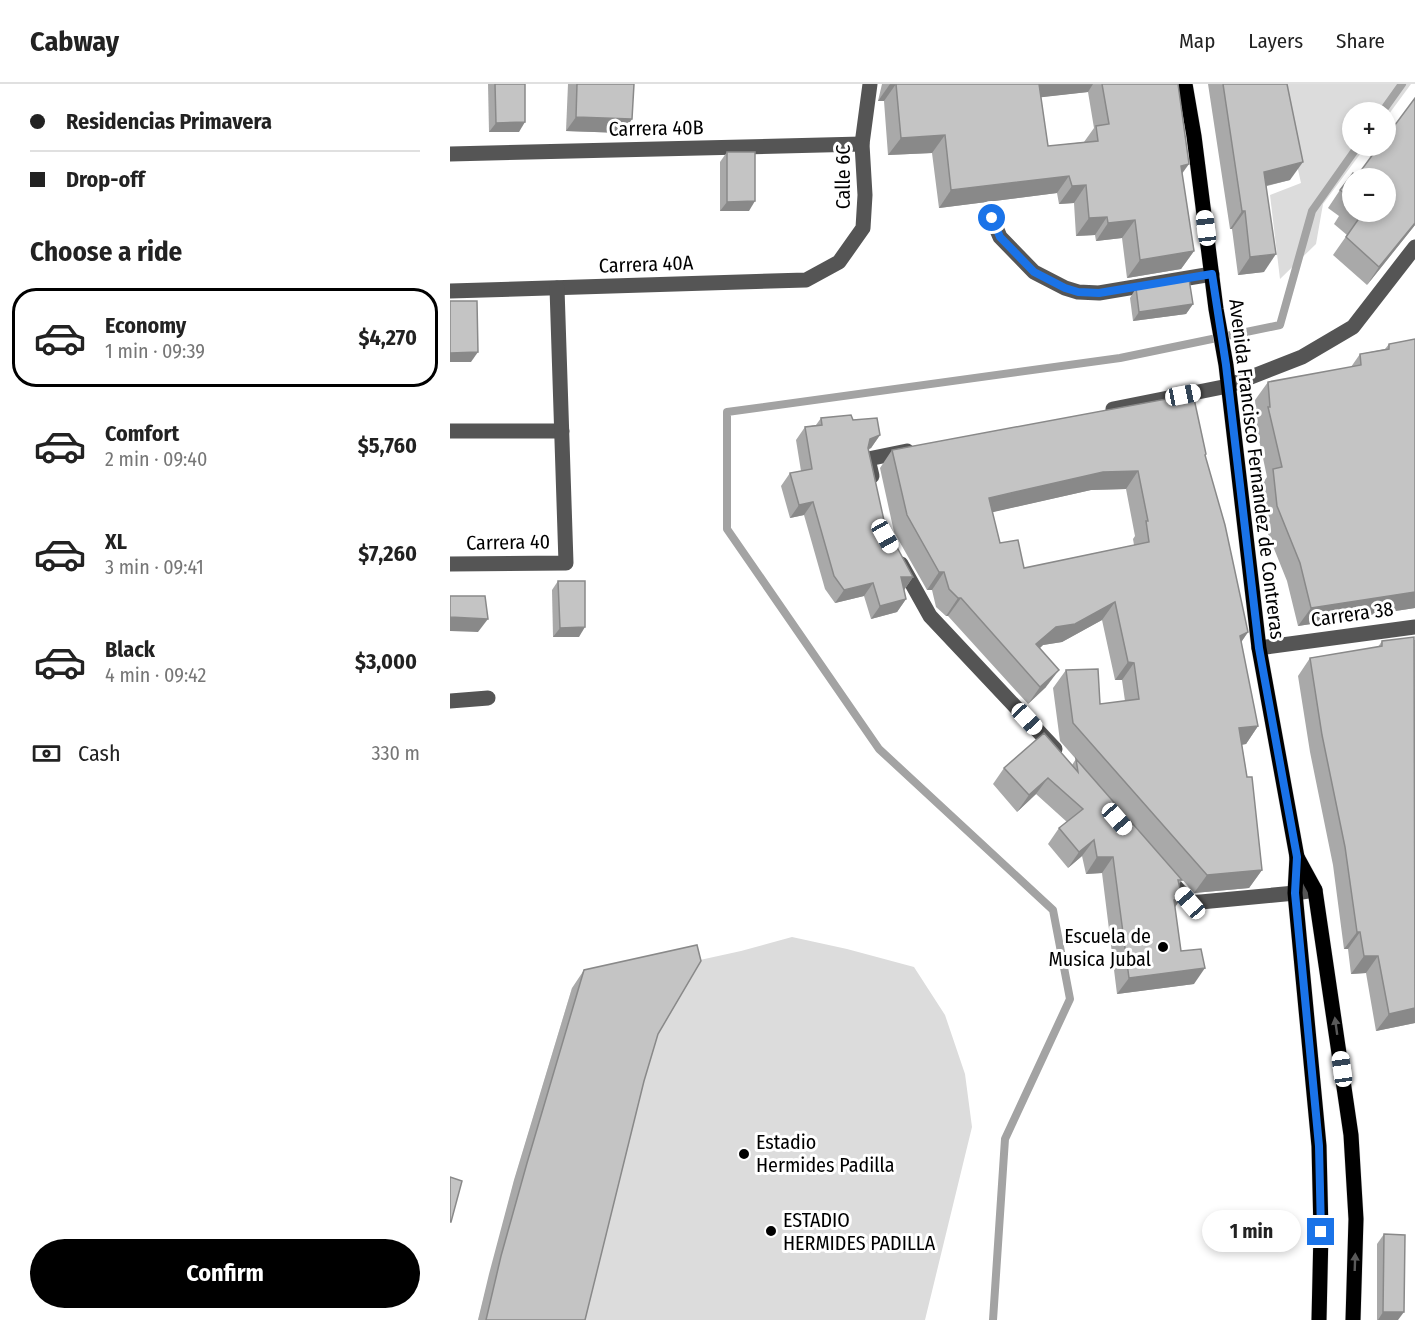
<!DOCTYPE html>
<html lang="en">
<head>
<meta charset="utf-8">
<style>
	:root { --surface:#fff; --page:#f6f6f6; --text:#222; --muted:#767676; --line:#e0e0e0; --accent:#000 }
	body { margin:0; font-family:"Fira Sans Condensed",sans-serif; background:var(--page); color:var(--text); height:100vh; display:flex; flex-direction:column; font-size:22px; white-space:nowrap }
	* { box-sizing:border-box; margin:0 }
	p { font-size:20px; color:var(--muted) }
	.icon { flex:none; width:33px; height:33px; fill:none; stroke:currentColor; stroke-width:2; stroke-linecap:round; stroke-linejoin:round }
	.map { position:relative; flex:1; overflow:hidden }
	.sheet { display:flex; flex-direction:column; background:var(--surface); width:450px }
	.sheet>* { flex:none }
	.top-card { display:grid; align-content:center; height:132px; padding:0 30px; background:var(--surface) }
	.tools { position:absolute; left:892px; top:18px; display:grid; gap:12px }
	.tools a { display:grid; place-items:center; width:54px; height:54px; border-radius:50%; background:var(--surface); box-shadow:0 3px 9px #0003; font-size:30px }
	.end { position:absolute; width:27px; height:27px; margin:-14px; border:8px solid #1a73e8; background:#fff; box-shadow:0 0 0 3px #fff }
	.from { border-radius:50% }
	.bubble { position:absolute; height:42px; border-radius:21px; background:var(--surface); box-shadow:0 3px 9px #0003; font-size:20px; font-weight:700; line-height:42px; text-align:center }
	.car { position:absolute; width:18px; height:36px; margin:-18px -9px; border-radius:8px; box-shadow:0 0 4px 2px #0007; background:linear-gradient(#fff 24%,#345 0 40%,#fff 0 76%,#345 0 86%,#fff 0) }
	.top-card b { display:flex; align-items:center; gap:21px; height:57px; font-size:22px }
	.top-card b+b { border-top:2px solid var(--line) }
	.top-card i { width:15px; height:15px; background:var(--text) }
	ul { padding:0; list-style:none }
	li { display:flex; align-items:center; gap:18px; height:99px; margin:0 12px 9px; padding:0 18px; border:3px solid transparent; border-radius:24px }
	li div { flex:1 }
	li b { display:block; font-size:22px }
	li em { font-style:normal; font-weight:700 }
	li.active { border-color:var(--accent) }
	li>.icon { width:54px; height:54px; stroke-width:1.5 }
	h2 { padding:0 30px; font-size:27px; line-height:72px }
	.pay { display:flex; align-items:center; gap:15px; height:66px; padding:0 30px; font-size:22px }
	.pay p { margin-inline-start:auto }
	.action { display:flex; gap:12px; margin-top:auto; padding:12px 30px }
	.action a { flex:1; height:69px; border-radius:36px; background:var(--accent); color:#fff; font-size:24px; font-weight:700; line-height:69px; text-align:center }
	header { display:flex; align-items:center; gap:36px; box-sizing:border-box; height:84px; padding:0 30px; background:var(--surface); border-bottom:2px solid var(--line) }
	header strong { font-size:28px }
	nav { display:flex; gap:33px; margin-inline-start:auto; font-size:21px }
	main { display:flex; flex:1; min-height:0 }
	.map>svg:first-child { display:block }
	.green { fill:#dcdcdc }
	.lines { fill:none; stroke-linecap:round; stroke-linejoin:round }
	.stream { stroke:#a3a3a3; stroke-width:8 }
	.major-casing { stroke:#dbdbdb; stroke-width:16 }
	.minor { stroke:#555; stroke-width:15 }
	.major { stroke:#000; stroke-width:15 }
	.wall { fill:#a9a9a9; fill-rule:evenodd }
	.shaded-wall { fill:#898989 }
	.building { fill:#c4c4c4; stroke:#898989; stroke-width:1.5; fill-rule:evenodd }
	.oneway { fill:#595959 }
	.route { stroke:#1a73e8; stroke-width:8 }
	.poi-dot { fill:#000; stroke:#fff; stroke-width:2 }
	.labels { text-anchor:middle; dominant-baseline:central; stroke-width:6; stroke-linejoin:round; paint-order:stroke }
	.street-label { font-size:20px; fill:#000; stroke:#fff }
	.poi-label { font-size:20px; fill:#000; stroke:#fff; text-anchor:start }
</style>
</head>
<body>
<header>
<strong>Cabway</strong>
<nav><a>Map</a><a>Layers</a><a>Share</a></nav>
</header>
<main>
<section class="sheet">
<div class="top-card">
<b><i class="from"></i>Residencias Primavera</b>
<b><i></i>Drop-off</b>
</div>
<h2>Choose a ride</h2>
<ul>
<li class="active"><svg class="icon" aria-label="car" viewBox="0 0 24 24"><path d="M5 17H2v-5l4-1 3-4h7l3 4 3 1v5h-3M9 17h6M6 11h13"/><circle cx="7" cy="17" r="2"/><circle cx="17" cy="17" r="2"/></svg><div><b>Economy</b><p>1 min · 09:39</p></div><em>$4,270</em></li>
<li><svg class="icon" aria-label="car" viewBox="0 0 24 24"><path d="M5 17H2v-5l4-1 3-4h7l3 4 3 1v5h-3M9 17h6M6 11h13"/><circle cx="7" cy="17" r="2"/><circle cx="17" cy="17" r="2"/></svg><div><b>Comfort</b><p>2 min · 09:40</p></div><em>$5,760</em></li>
<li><svg class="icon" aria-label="car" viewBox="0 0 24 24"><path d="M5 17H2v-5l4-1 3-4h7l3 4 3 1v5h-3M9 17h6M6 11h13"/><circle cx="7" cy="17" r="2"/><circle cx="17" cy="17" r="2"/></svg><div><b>XL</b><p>3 min · 09:41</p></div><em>$7,260</em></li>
<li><svg class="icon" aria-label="car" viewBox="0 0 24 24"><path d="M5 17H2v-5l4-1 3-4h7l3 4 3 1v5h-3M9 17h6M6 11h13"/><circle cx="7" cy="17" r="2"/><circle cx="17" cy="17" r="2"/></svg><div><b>Black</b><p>4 min · 09:42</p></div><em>$3,000</em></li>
</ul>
<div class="pay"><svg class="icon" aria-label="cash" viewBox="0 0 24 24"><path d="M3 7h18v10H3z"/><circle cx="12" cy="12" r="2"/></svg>Cash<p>330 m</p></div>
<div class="action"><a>Confirm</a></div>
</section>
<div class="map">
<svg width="965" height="1236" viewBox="0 0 965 1236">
	<rect width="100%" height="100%" fill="#fff"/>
	<g class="green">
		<polygon points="829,0 961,0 936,34 936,28 903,28 903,62 916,62 873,120 866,160 830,195 820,111 851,99"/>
		<polygon points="342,853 397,865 464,883 495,931 515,990 522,1043 475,1236 28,1236 64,1097 122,904 291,867"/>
	</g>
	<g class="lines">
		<g class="stream">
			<polyline points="932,28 952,0"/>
			<polyline points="543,1236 555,1055 620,915 603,826 429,665 277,445 277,328 670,274 830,241 862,127 908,62"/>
		</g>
		<g class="major-casing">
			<g id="major">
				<polyline points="735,0 744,52 766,225 776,281 809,564 847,773 845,809 869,1062 871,1148 869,1236"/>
				<polyline points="847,773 865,806 901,1051 906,1135 903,1236"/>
			</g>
		</g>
		<g class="minor">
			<polyline points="0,70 412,60"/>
			<polyline points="542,134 550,153 584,188 615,204 628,208 649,209 762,190"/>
			<polyline points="0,207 356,196 389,178 413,144 415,111 412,60 420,0"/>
			<polyline points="663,325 778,302 852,273 903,243 965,163"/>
			<polyline points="0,347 112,347"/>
			<polyline points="422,392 418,375 457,367"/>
			<polyline points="0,480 116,479 107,204"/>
			<polyline points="451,480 480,532 605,665"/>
			<polyline points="809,564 965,543"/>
			<polyline points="0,617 38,614"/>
			<polyline points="718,794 740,819 845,809 865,806"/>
		</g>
		<use href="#major" class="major"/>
	</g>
	<g class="wall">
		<polygon points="38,0 75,0 69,48 39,48"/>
		<polygon points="118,0 184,0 173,49 116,47"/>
		<path d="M432,0h296l4,89 12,78 -13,18 -54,9 -5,-40 -26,3 -1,-6 -19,1 -2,-33 -15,1 -2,-11 -118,15 -7,-55 -44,2 -4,-54h-6zM638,8l6,36 -10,14 -36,4 -7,-49z"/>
		<polygon points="758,0 837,0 840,96 817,102 814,188 788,191 782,145 780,145"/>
		<polygon points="277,68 299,127 270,127 270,78"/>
		<polygon points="890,106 965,141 917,201 883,171 897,151 884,140 889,132 878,124"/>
		<polygon points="686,204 743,220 736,230 683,237 680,214"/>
		<polygon points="965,255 965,524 848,542 837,497 814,440 810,403 817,393 806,341 807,339 805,316 818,298 901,283 910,270 935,265 939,260"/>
		<polygon points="371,334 403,336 430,351 421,364 418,366 435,441 463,493 454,506 456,515 447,528 421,535 414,512 385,519 375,505 354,431 340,434 331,402 340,389 351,387 346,356 355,343 366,341"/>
		<path d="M442,366l313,6 43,176 -7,10 17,84 -12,18 -4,1 20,125 -13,18 -55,5 -134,-152 -7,-53 13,-18 34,34 25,-3 -3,-21h-7l-13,-60 -40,22 -19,3 -3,3 6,39 -18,17 -80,-88h-2l-10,-9 -4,-17h-5l-33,-58 -14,-64zM676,405l9,47 -2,3 1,6 -110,23 -24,-25 -8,-31 99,-22z"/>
		<polygon points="108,497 129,553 103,553 102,506"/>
		<polygon points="965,556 965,939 926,947 916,889 901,890 898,865 894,865 883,781 860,668 848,592 860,574 928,563 932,557"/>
		<polygon points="626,675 732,796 729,800 725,824 731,867 744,900 667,910 652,789 636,790 632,772 618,784 598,760 609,744 617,738 586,710 567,728 543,700 554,684 622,681"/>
		<polygon points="134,886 208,950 194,997 135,1236 28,1236 39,1190 64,1096 122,904"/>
		<polygon points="934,1150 948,1236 927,1236 927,1160"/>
	</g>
	<g class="shaded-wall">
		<polygon points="440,0 446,0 434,17 428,17"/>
		<polygon points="587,0 643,0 638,8 576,15"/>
		<polygon points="126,33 182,35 173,49 116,47"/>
		<polygon points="75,38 69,48 39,48 46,39"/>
		<polygon points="495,51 482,69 438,71 451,54"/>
		<polygon points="853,78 840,96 802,105 814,88"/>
		<polygon points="739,80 726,98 731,82"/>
		<polygon points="619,92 607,109 489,124 501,106"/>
		<polygon points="636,101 624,119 609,120 622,102"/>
		<polygon points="305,117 299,127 270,127 277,118"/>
		<polygon points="792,127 795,127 782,145 780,145"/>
		<polygon points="657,133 645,151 626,152 639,134"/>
		<polygon points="685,136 672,154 646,157 658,139"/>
		<polygon points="965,139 965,141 917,201 929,183"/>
		<polygon points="744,167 731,185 677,194 690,176"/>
		<polygon points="826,170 814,188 788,191 800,173"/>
		<polygon points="743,220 736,230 683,237 689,228"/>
		<polygon points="28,268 21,278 0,278 0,269"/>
		<polygon points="430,351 421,364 411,368 420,355"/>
		<polygon points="688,387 676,405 641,406 526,432 539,414 653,388"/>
		<polygon points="363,418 354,431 340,434 349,421"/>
		<polygon points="489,488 494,488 482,506 477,506"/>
		<polygon points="451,493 463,493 454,506"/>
		<polygon points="423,499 414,512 385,519 394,506"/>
		<polygon points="965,508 965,524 848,542 861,524"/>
		<polygon points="508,514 511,514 498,532 496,532"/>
		<polygon points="456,515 447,528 421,535 430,522"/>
		<polygon points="665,518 652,536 612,558 593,561 574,578 586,560 606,543"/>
		<polygon points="0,533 38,535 28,548 0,547"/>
		<polygon points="135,543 129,553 103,553 110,544"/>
		<polygon points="798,548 786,566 790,552"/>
		<polygon points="678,578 684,579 672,596 665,596"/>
		<polygon points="609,586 596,603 578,620 590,603"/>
		<polygon points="808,642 796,660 777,662 789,644"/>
		<polygon points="598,694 586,710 567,728 579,711"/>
		<polygon points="644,756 632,772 618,784 629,768"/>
		<polygon points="647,773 663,773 652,789 636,790"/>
		<polygon points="812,786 799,804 744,809 757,791"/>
		<polygon points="732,813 721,829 724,816"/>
		<polygon points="907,848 910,848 898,865 894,865"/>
		<polygon points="914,872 928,872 916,889 901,890"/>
		<polygon points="755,884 744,900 667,910 679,894"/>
		<polygon points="965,924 965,939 926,947 939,930"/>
		<polygon points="933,1228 954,1228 948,1236 928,1236"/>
	</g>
	<g class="building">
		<polygon points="45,0 75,0 75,38 46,39"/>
		<polygon points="127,0 184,0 182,35 126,33"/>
		<polygon points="446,0 589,0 598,62 648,57 646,42 659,40 652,0 728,0 739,80 731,82 744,167 690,176 685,136 658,139 657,133 639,134 636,101 622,102 619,92 501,106 495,51 451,54"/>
		<polygon points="773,0 837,0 853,78 814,88 826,170 800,173 795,127 792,127"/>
		<polygon points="965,14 965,139 929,183 896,153 910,133 903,128 936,128 936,94 903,94 903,127 896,122 902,114 890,106 903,89 907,92 929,62 936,62 936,53"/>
		<polygon points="277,68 305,68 305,117 277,118"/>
		<polygon points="739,195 743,220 689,228 686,204"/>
		<polygon points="0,217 27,217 28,268 0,269"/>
		<polygon points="965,255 965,508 861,524 850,479 827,422 823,385 832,383 818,323 820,323 818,298 911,281 910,270 939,265 939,260"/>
		<path d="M743,310l13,60 -1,1 20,70 23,107 -8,4 18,90 -19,2 8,49h5l10,93 -55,5 -134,-152 -7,-53 32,-1 2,35 39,-5 -5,-36 -6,-1 -13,-60 -40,22 -19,3 -20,17 23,26 -19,17 -79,-89h-3l-9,-9 -5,-17h-5l-32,-57 -15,-65zM688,387l10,50h-2l3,21 -125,26 -6,-28 -18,3 -11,-45 114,-26z"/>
		<polygon points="401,331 403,336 427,334 430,351 420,355 418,364 435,441 463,493 451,493 456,515 430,522 423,499 394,506 384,492 363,418 349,421 340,389 362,385 355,343 372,341 371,334"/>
		<polygon points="108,497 135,497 135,543 110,544"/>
		<polygon points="0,512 35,512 38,535 0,533"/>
		<polygon points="964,553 965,924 939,930 928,872 914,872 910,848 907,848 895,763 872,651 860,574 932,562 932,557"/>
		<polygon points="594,649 628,688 626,675 732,796 728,796 732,813 724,816 731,867 751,865 755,884 679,894 663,773 647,773 644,756 629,768 609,744 633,725 598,694 579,711 554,684"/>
		<polygon points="247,861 251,877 208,950 194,997 135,1236 36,1236 51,1172 77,1079 134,886"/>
		<polygon points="0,1093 12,1097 1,1138 0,1138"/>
		<polygon points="934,1150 955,1151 954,1228 933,1228"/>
	</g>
	<defs><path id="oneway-solid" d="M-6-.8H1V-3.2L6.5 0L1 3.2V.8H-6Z" transform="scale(1.5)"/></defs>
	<g class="oneway">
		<use href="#oneway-solid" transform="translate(886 942) rotate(-98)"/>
		<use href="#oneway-solid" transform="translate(905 1178) rotate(-88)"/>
	</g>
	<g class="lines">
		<polyline class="route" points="542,134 550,153 584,188 615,204 628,208 649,209 762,190 776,281 809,564 847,773 845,809 869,1062 871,1148"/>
	</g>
	<g class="poi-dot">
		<circle cx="713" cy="863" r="6"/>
		<circle cx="294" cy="1070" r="6"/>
		<circle cx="321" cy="1147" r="6"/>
	</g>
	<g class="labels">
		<g class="street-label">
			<text transform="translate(206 44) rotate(-1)">Carrera 40B</text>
			<text transform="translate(393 93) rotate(-90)">Calle 6C</text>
			<text transform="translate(196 180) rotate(-2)">Carrera 40A</text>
			<text transform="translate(807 385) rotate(83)">Avenida Francisco Fernandez de Contreras</text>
			<text transform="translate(58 458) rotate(-1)">Carrera 40</text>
			<text transform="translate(902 530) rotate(-8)">Carrera 38</text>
		</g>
		<g class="poi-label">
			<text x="701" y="852" text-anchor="end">Escuela de<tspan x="701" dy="23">Musica Jubal</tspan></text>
			<text x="306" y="1058">Estadio<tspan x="306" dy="23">Hermides Padilla</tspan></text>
			<text x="333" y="1136">ESTADIO<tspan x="333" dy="23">HERMIDES PADILLA</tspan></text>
		</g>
	</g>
</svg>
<div class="tools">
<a>+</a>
<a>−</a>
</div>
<i class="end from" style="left:542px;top:134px"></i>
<i class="end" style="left:871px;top:1148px"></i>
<div class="bubble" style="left:752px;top:1126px;width:99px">1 min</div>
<i class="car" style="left:756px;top:144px;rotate:353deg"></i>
<i class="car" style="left:733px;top:311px;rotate:79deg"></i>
<i class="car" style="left:435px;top:452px;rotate:151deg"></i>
<i class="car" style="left:577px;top:635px;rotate:137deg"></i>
<i class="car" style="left:667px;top:735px;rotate:139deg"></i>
<i class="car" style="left:740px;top:819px;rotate:319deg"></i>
<i class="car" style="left:892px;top:985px;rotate:352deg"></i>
</div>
</main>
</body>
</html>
